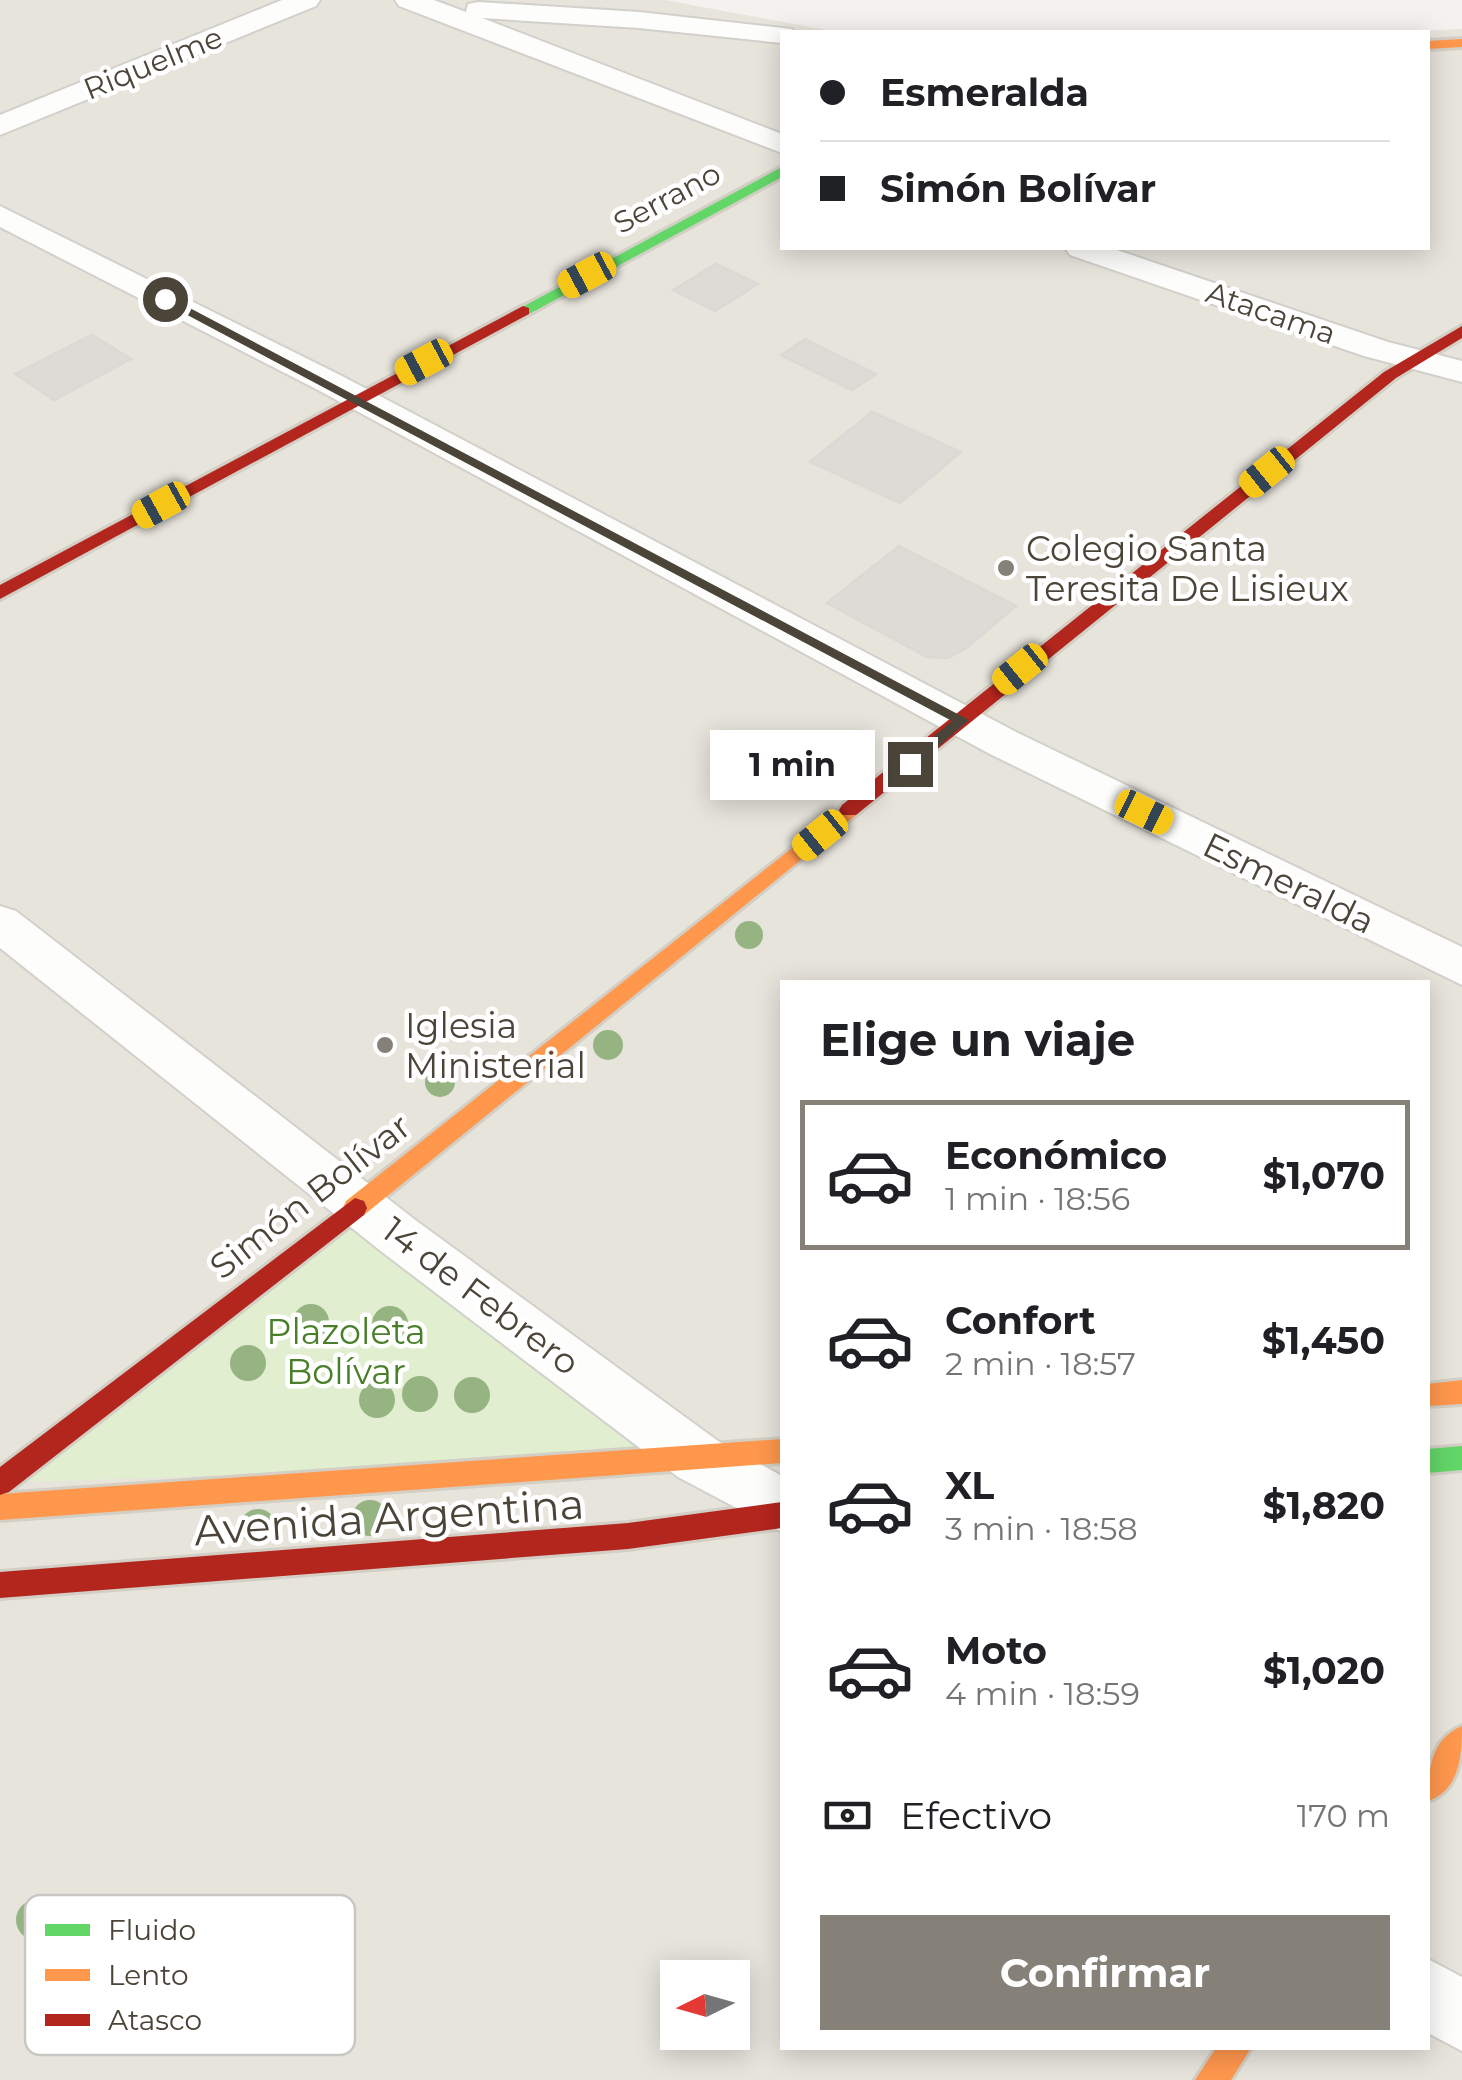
<!DOCTYPE html>
<html lang="es">
<head>
<meta charset="utf-8">
<style>
	:root { --surface:#fff; --page:#f6f6f6; --text:#202124; --muted:#757577; --line:#e0e0e0; --accent:#868178 }
	body { margin:0; font-family:Montserrat,sans-serif; background:var(--page); color:var(--text); height:100vh; display:flex; flex-direction:column; font-size:38px; white-space:nowrap }
	* { box-sizing:border-box; margin:0 }
	p { font-size:32px; color:var(--muted) }
	.icon { flex:none; width:55px; height:55px; fill:none; stroke:currentColor; stroke-width:2; stroke-linecap:round; stroke-linejoin:round }
	.map { position:relative; flex:1; overflow:hidden }
	.drawer { position:absolute; left:780px; top:980px; width:650px; height:1070px; display:flex; flex-direction:column; background:var(--surface); border-radius:0px; box-shadow:0 5px 25px #0003 }
	.drawer>* { flex:none }
	.guide { position:absolute; left:780px; top:30px; width:650px; height:220px; border-radius:0px; box-shadow:0 5px 25px #0003; display:grid; align-content:center; height:220px; padding:0 40px; background:var(--surface) }
	.needle { width:65px; rotate:265deg }
	.tools { position:absolute; left:660px; top:1960px; display:grid; gap:20px }
	.tools a { display:grid; place-items:center; width:90px; height:90px; border-radius:0px; background:var(--surface); box-shadow:0 5px 25px #0003; font-size:50px }
	.end { position:absolute; width:45px; height:45px; margin:-22px; border:12px solid #4b4439; background:#fff; box-shadow:0 0 0 5px #fff }
	.from { border-radius:50% }
	.bubble { position:absolute; height:70px; border-radius:0px; background:var(--surface); box-shadow:0 5px 25px #0003; font-size:32px; font-weight:700; line-height:70px; text-align:center }
	.car { position:absolute; width:30px; height:60px; margin:-30px -15px; border-radius:12px; box-shadow:0 0 8px 2px #0007; background:linear-gradient(#f5c518 24%,#345 0 40%,#f5c518 0 76%,#345 0 86%,#f5c518 0) }
	.guide b { display:flex; align-items:center; gap:35px; height:95px; font-size:38px }
	.guide b+b { border-top:2px solid var(--line) }
	.guide i { width:25px; height:25px; background:var(--text) }
	ul { padding:0; list-style:none }
	li { display:flex; align-items:center; gap:30px; height:150px; margin:0 20px 15px; padding:0 20px; border:5px solid transparent; border-radius:0px }
	li div { flex:1 }
	li b { display:block; font-size:38px }
	li em { font-style:normal; font-weight:700 }
	li.current { border-color:var(--accent) }
	li>.icon { width:90px; height:90px; stroke-width:1.5 }
	h2 { padding:0 40px; font-size:45px; line-height:120px }
	.pay { display:flex; align-items:center; gap:25px; height:110px; padding:0 40px; font-size:38px }
	.pay p { margin-inline-start:auto }
	.button { display:flex; gap:20px; margin-top:auto; padding:20px 40px }
	.button a { flex:1; height:115px; border-radius:0px; background:var(--accent); color:#fff; font-size:40px; font-weight:700; line-height:115px; text-align:center }
	.map>svg:first-child { display:block }
	.residential { fill:#e7e4dc; fill-rule:evenodd }
	.green { fill:#e1eecf }
	.building { fill:#dedbd6; stroke:#dcd9d4; stroke-width:2.5 }
	.lines { fill:none; stroke-linecap:round; stroke-linejoin:round }
	.street-casing { stroke:#d2d0cb; stroke-width:4 }
	.fast-casing { stroke:#d3cfc5; stroke-width:6 }
	.slow-casing { stroke:#d3cfc5; stroke-width:6 }
	.jam-casing { stroke:#d3cfc5; stroke-width:6 }
	.street { fill:#fdfdfc; fill-rule:evenodd }
	.fast { fill:#63d668; fill-rule:evenodd }
	.slow { fill:#ff974d; fill-rule:evenodd }
	.jam { fill:#b3261e; fill-rule:evenodd }
	.tree { fill:#96b382 }
	.route { fill:#4b4439 }
	.poi-dot { fill:#868178; stroke:#fff; stroke-width:4 }
	.labels { text-anchor:middle; dominant-baseline:central; stroke-width:9; stroke-linejoin:round; paint-order:stroke }
	.far-street-label { font-size:30px; fill:#4b4439; stroke:#fff }
	.poi-label { font-size:35px; fill:#4b4439; stroke:#fff; text-anchor:start }
	.street-label { font-size:35px; fill:#4b4439; stroke:#fff }
	.park-label { font-size:35px; fill:#4a7f2a; stroke:#fff }
	.near-street-label { font-size:42px; fill:#4b4439; stroke:#fff }
	.key { fill:#fff; stroke:#c9c7c4; stroke-width:2.5 }
	.key-label { font-size:28px; fill:#4b4439 }
</style>
</head>
<body>
<div class="map">
<svg width="1462" height="2080" viewBox="0 0 1462 2080">
	<rect width="100%" height="100%" fill="#f4f2ee"/>
	<path class="residential" d="M0,0h665l172,32h-55v216h646v-216h-35l69,-3v2051h-1462zM782,982h646v1066h-646zM678,1978h54v54h-54z"/>
	<polygon class="green" points="360,1204 698,1459 0,1483"/>
	<g class="building">
		<polygon points="716,264 758,284 715,311 673,290"/>
		<polygon points="92,335 131,359 54,400 15,374"/>
		<polygon points="805,339 876,374 852,390 781,355"/>
		<polygon points="872,412 961,452 900,503 810,462"/>
		<polygon points="899,546 1016,606 965,649 948,658 927,657 827,603"/>
	</g>
	<g class="lines">
		<g class="street-casing">
			<g id="street">
				<polygon points="282,0 320,0 316,6 0,135 0,115"/>
				<polygon points="395,0 434,0 466,12 468,4 478,2 639,12 792,29 794,32 782,32 782,43 639,28 482,18 782,134 782,153 399,6"/>
				<polygon points="0,206 342,376 1018,733 1462,947 1462,985 988,753 318,390 0,227"/>
				<polygon points="1065,248 1111,248 1388,342 1462,361 1462,382 1364,356 1070,255"/>
				<polygon points="0,906 16,911 418,1222 718,1441 782,1476 782,1532 678,1477 382,1252 0,948"/>
				<polygon points="1428,1959 1462,1977 1462,2051 1428,2033"/>
			</g>
		</g>
		<g class="fast-casing">
			<g id="fast">
				<polygon points="782,167 782,177 529,314 515,311"/>
				<polygon points="1462,1446 1462,1470 1428,1473 1428,1449"/>
			</g>
		</g>
		<g class="slow-casing">
			<g id="slow">
				<polygon points="1462,39 1462,47 1428,49 1428,41"/>
				<polygon points="849,803 859,810 856,815 364,1215 355,1218 346,1215 343,1208 346,1201"/>
				<polygon points="1462,1380 1462,1404 1428,1406 1428,1384"/>
				<polygon points="782,1439 782,1463 0,1520 0,1494"/>
				<path d="M1462,1726c0,29 -2,64 -34,75 0,-29 2,-62 34,-75z"/>
				<polygon points="1216,2048 1251,2048 1231,2080 1195,2080"/>
			</g>
		</g>
		<g class="jam-casing">
			<g id="jam">
				<polygon points="523,306 529,308 529,314 0,599 0,585"/>
				<polygon points="1462,326 1462,338 1396,378 856,815 842,815 839,810 842,805 1384,372"/>
				<polygon points="355,1198 364,1201 367,1208 364,1215 9,1492 0,1495 0,1467"/>
				<polygon points="782,1502 782,1528 628,1549 0,1598 0,1572 628,1523"/>
			</g>
		</g>
		<use href="#street" class="street"/>
		<use href="#fast" class="fast"/>
		<use href="#slow" class="slow"/>
		<use href="#jam" class="jam"/>
	</g>
	<g class="tree">
		<circle cx="749" cy="935" r="14"/>
		<circle cx="608" cy="1045" r="15"/>
		<circle cx="440" cy="1082" r="15"/>
		<circle cx="311" cy="1322" r="18"/>
		<circle cx="390" cy="1324" r="18"/>
		<circle cx="248" cy="1363" r="18"/>
		<circle cx="420" cy="1394" r="18"/>
		<circle cx="472" cy="1395" r="18"/>
		<circle cx="377" cy="1400" r="18"/>
		<circle cx="370" cy="1518" r="18"/>
		<circle cx="258" cy="1527" r="18"/>
		<circle cx="36" cy="1920" r="20"/>
	</g>
	<polygon class="route" points="161,297 169,297 969,720 915,767 905,767 905,760 952,721 161,301"/>
	<g class="poi-dot">
		<circle cx="1006" cy="568" r="10"/>
		<circle cx="385" cy="1045" r="10"/>
	</g>
	<g class="labels">
		<g class="far-street-label">
			<text transform="translate(153 63) rotate(-22)">Riquelme</text>
			<text transform="translate(667 198) rotate(-28)">Serrano</text>
			<text transform="translate(1271 313) rotate(19)">Atacama</text>
		</g>
		<g class="poi-label">
			<text x="1026" y="548">Colegio Santa<tspan x="1026" dy="40">Teresita De Lisieux</tspan></text>
			<text x="405" y="1025">Iglesia<tspan x="405" dy="40">Ministerial</tspan></text>
		</g>
		<g class="street-label">
			<text transform="translate(1289 883) rotate(26)">Esmeralda</text>
			<text transform="translate(310 1196) rotate(-38)">Simón Bolívar</text>
			<text transform="translate(481 1296) rotate(37)">14 de Febrero</text>
		</g>
		<g class="park-label">
			<text x="346" y="1331">Plazoleta<tspan x="346" dy="40">Bolívar</tspan></text>
		</g>
		<g class="near-street-label">
			<text transform="translate(389 1517) rotate(-4)">Avenida Argentina</text>
		</g>
	</g>
	<rect x="25" y="1895" width="330" height="160" rx="15" class="key"/>
	<rect x="45" y="1924" width="45" height="12" fill="#63d668"/>
	<rect x="45" y="1969" width="45" height="12" fill="#ff974d"/>
	<rect x="45" y="2014" width="45" height="12" fill="#b3261e"/>
	<g class="key-label">
		<text x="108" y="1940">Fluido</text>
		<text x="108" y="1985">Lento</text>
		<text x="108" y="2030">Atasco</text>
	</g>
</svg>
<div class="tools">
<a><svg class="needle" viewBox="-14 -14 28 28"><path d="M0-13l5 13h-10z" fill="#e53935"/><path d="M0 13l5-13h-10z" fill="#757577"/></svg></a>
</div>
<i class="end from" style="left:165px;top:299px"></i>
<i class="end" style="left:910px;top:764px"></i>
<div class="bubble" style="left:710px;top:730px;width:165px">1 min</div>
<i class="car" style="left:587px;top:275px;rotate:242deg"></i>
<i class="car" style="left:424px;top:362px;rotate:242deg"></i>
<i class="car" style="left:1267px;top:472px;rotate:231deg"></i>
<i class="car" style="left:161px;top:505px;rotate:241deg"></i>
<i class="car" style="left:1020px;top:669px;rotate:231deg"></i>
<i class="car" style="left:1144px;top:812px;rotate:116deg"></i>
<i class="car" style="left:820px;top:835px;rotate:231deg"></i>
<div class="guide">
<b><i class="from"></i>Esmeralda</b>
<b><i></i>Simón Bolívar</b>
</div>
<section class="drawer">
<h2>Elige un viaje</h2>
<ul>
<li class="current"><svg class="icon" aria-label="car" viewBox="0 0 24 24"><path d="M5 17H2v-5l4-1 3-4h7l3 4 3 1v5h-3M9 17h6M6 11h13"/><circle cx="7" cy="17" r="2"/><circle cx="17" cy="17" r="2"/></svg><div><b>Económico</b><p>1 min · 18:56</p></div><em>$1,070</em></li>
<li><svg class="icon" aria-label="car" viewBox="0 0 24 24"><path d="M5 17H2v-5l4-1 3-4h7l3 4 3 1v5h-3M9 17h6M6 11h13"/><circle cx="7" cy="17" r="2"/><circle cx="17" cy="17" r="2"/></svg><div><b>Confort</b><p>2 min · 18:57</p></div><em>$1,450</em></li>
<li><svg class="icon" aria-label="car" viewBox="0 0 24 24"><path d="M5 17H2v-5l4-1 3-4h7l3 4 3 1v5h-3M9 17h6M6 11h13"/><circle cx="7" cy="17" r="2"/><circle cx="17" cy="17" r="2"/></svg><div><b>XL</b><p>3 min · 18:58</p></div><em>$1,820</em></li>
<li><svg class="icon" aria-label="car" viewBox="0 0 24 24"><path d="M5 17H2v-5l4-1 3-4h7l3 4 3 1v5h-3M9 17h6M6 11h13"/><circle cx="7" cy="17" r="2"/><circle cx="17" cy="17" r="2"/></svg><div><b>Moto</b><p>4 min · 18:59</p></div><em>$1,020</em></li>
</ul>
<div class="pay"><svg class="icon" aria-label="cash" viewBox="0 0 24 24"><path d="M3 7h18v10H3z"/><circle cx="12" cy="12" r="2"/></svg>Efectivo<p>170 m</p></div>
<div class="button"><a>Confirmar</a></div>
</section>
</div>
</body>
</html>
